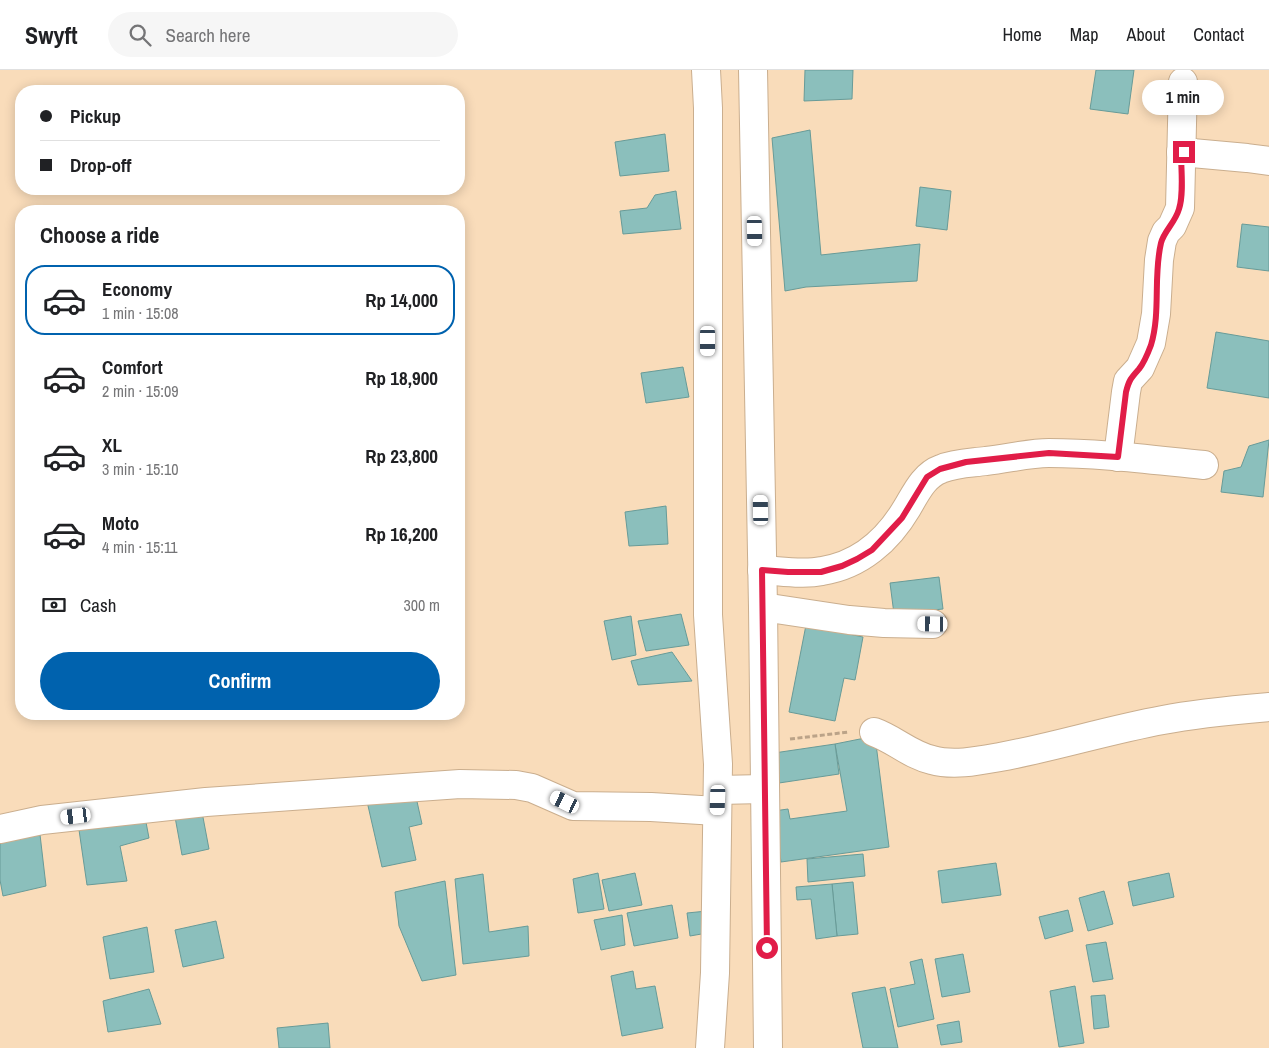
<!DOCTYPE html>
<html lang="en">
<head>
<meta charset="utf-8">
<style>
	:root { --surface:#fff; --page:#f6f6f6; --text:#202124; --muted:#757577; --line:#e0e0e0; --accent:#0062ae }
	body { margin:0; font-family:"Archivo Narrow",sans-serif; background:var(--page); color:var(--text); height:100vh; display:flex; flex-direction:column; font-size:19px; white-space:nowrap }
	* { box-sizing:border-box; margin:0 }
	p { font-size:16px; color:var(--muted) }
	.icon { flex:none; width:28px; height:28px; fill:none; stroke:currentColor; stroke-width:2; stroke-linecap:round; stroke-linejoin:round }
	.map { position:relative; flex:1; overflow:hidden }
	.details { position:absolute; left:15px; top:135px; width:450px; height:515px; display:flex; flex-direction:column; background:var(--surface); border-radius:20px; box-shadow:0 2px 12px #0003 }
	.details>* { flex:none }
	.top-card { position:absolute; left:15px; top:15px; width:450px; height:110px; border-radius:20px; box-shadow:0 2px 12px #0003; display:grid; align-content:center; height:110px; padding:0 25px; background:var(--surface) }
	.end { position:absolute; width:22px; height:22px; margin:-11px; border:6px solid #e11d48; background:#fff; box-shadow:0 0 0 2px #fff }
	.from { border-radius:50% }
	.bubble { position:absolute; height:35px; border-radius:18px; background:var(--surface); box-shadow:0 2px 12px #0003; font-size:16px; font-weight:700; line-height:35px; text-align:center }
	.car { position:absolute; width:15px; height:30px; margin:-15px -8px; border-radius:6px; box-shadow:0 0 4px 1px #0007; background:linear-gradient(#fff 24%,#345 0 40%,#fff 0 76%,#345 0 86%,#fff 0) }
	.top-card b { display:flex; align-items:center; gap:18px; height:48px; font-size:19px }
	.top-card b+b { border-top:1px solid var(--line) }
	.top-card i { width:12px; height:12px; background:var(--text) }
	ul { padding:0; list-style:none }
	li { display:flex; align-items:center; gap:15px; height:70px; margin:0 10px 8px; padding:0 15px; border:2px solid transparent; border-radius:20px }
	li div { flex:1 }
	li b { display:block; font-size:19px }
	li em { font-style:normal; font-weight:700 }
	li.selected { border-color:var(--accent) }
	li>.icon { width:45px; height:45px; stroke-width:1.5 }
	h2 { padding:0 25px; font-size:22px; line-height:60px }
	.pay { display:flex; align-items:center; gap:12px; height:55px; padding:0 25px; font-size:19px }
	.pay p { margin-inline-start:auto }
	.action { display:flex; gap:10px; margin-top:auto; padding:10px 25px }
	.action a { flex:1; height:58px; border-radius:30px; background:var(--accent); color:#fff; font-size:20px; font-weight:700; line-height:58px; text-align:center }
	header { display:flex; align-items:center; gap:30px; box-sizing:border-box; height:70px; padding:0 25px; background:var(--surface); border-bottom:1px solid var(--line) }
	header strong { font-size:24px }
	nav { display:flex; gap:28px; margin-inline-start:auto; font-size:18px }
	.search { width:350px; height:45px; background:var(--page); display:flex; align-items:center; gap:12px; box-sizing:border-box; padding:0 18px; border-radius:28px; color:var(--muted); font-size:19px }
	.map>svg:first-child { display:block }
	.building { fill:#8bbfbc; stroke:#689b98 }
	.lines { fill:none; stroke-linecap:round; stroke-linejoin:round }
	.minor-casing { stroke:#caae8e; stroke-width:30 }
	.path { stroke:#bba388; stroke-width:3; stroke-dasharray:5 2.5; stroke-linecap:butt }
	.minor { stroke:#fff; stroke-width:28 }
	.route { stroke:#e11d48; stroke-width:6 }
</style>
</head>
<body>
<header>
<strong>Swyft</strong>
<div class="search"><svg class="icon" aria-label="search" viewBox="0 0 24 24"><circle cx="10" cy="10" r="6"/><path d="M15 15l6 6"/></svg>Search here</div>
<nav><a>Home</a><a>Map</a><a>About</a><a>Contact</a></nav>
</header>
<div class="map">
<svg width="1269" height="978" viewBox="0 0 1269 978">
	<rect width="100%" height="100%" fill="#f9dcba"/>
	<g class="building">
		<polygon points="805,0 853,0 852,29 804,31"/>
		<polygon points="1096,0 1134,0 1128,44 1090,39"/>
		<polygon points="810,60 821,185 920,174 917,211 806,217 785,221 772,68"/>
		<polygon points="665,64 669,101 620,106 615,72"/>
		<polygon points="920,117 951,121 947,160 916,156"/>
		<polygon points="676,121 681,159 623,164 620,141 647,138 655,125"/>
		<polygon points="1242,154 1269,157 1269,201 1237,197"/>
		<polygon points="1216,262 1269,271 1269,328 1207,318"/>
		<polygon points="683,297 689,327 646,333 641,303"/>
		<polygon points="1269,370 1263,427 1221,422 1224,401 1241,397 1249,376"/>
		<polygon points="666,436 668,474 629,476 625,442"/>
		<polygon points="939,507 943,539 894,544 890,513"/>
		<polygon points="681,544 689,575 646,581 638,551"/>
		<polygon points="631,546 636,585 612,590 604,551"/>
		<polygon points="806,555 863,567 855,610 844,608 835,651 789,642"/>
		<polygon points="672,582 692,611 638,615 631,591"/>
		<polygon points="875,666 889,777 781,792 774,741 788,739 790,749 847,741 835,674"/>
		<polygon points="835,674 839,704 779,713 774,683"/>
		<polygon points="366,727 416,727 422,754 409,757 416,790 382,797"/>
		<polygon points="202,742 209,779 182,785 175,747"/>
		<polygon points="145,747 149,768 120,776 127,811 87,815 78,753"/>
		<polygon points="39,756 46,816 3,826 0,810 0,763"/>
		<polygon points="863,784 865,806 808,812 807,789"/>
		<polygon points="996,793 1001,825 942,833 938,801"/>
		<polygon points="598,803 604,839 578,843 573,809"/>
		<polygon points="635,803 642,835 609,841 602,810"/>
		<polygon points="1169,803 1174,827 1133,836 1128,812"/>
		<polygon points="483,804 489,862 528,856 529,886 463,894 455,809"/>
		<polygon points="445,811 456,905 422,911 399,856 395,822"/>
		<polygon points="853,812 858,864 837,866 832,814"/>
		<polygon points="832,814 837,866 816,869 811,829 797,830 796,817"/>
		<polygon points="1104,821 1113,854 1088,861 1079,828"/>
		<polygon points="672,835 678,868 634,876 627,843"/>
		<polygon points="1068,840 1073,861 1045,869 1039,847"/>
		<polygon points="707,841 713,862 690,866 687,843"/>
		<polygon points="622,845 625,875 601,880 594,850"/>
		<polygon points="216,851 224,888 183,897 175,860"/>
		<polygon points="147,857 154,902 110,909 103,867"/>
		<polygon points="1106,872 1113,909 1093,912 1086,875"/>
		<polygon points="963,884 970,922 942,927 935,889"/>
		<polygon points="922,889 934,949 898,957 890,919 915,914 910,892"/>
		<polygon points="633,901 636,919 655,916 663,958 622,966 611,906"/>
		<polygon points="1075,916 1084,973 1059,977 1050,921"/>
		<polygon points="885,917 898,978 863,978 852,923"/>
		<polygon points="149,919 161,954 108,962 103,931"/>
		<polygon points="1105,925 1109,957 1094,959 1091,926"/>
		<polygon points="959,951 962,972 941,975 937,955"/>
		<polygon points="328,953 330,978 279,978 277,958"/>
	</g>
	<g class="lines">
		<g class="minor-casing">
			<g id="minor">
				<polyline points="706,0 708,38 708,545 718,694 715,903 710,978"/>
				<polyline points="753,0 763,537 768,978"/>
				<polyline points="1181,82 1247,88 1269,91"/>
				<polyline points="1118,387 1126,322 1128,311 1140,298 1151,273 1156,244 1159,190 1162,171 1166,162 1172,156 1180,138 1183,12"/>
				<path d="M762,500c19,1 41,5 60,1 38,-6 66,-31 85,-63 9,-15 17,-33 34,-39 14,-6 30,-6 45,-8 21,-2 42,-8 63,-8 52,0 104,7 155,12"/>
				<polyline points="763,537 849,550 884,553 933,554"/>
				<path d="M874,662c20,7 36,23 58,28 21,6 46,1 68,-3 55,-10 108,-27 163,-37 35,-7 71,-10 106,-13"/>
				<polyline points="718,720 765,719"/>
				<polyline points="0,759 42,750 206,732 460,714 516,715 532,718 573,736 651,737 717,741"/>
			</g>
		</g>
		<polyline class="path" points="790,669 849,662"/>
		<use href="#minor" class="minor"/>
	</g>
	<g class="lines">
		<path class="route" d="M767,878l-5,-378 26,2h33l21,-6 15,-7 15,-9 30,-32 25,-41 13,-8 26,-7 83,-9 69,4 8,-65c3,-12 5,-14 13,-23 5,-6 9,-16 12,-24 10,-33 2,-69 10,-102 3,-12 14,-20 18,-34 5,-15 2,-40 2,-57h3"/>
	</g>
</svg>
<i class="end from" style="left:767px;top:878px"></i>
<i class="end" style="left:1184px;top:82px"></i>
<div class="bubble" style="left:1142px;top:10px;width:82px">1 min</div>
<i class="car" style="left:755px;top:161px;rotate:179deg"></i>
<i class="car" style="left:708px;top:271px;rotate:180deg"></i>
<i class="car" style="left:761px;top:440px;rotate:359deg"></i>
<i class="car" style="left:933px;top:554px;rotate:271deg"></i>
<i class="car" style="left:718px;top:730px;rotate:182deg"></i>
<i class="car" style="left:565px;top:732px;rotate:296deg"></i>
<i class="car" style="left:76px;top:746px;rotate:263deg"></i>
<div class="top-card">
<b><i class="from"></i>Pickup</b>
<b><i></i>Drop-off</b>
</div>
<section class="details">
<h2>Choose a ride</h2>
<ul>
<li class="selected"><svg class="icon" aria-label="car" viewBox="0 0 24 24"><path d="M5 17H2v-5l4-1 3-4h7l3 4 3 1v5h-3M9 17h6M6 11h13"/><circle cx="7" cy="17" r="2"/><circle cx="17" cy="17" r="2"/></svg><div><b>Economy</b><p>1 min · 15:08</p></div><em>Rp 14,000</em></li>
<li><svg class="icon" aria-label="car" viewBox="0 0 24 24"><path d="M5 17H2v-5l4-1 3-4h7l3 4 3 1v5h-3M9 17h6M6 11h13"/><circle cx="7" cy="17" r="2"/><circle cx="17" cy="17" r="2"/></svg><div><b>Comfort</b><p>2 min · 15:09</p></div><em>Rp 18,900</em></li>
<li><svg class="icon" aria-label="car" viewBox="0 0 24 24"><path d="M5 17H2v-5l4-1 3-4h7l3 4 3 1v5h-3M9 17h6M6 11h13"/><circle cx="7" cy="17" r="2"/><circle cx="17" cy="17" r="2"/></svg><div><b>XL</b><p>3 min · 15:10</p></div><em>Rp 23,800</em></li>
<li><svg class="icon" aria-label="car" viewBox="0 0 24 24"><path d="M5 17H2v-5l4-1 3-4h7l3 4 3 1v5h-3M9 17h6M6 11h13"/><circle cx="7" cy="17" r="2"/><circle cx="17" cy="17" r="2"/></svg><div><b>Moto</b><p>4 min · 15:11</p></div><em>Rp 16,200</em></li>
</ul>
<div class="pay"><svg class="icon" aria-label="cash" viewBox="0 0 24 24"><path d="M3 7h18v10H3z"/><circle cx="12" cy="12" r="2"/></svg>Cash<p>300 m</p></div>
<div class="action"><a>Confirm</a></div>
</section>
</div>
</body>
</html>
